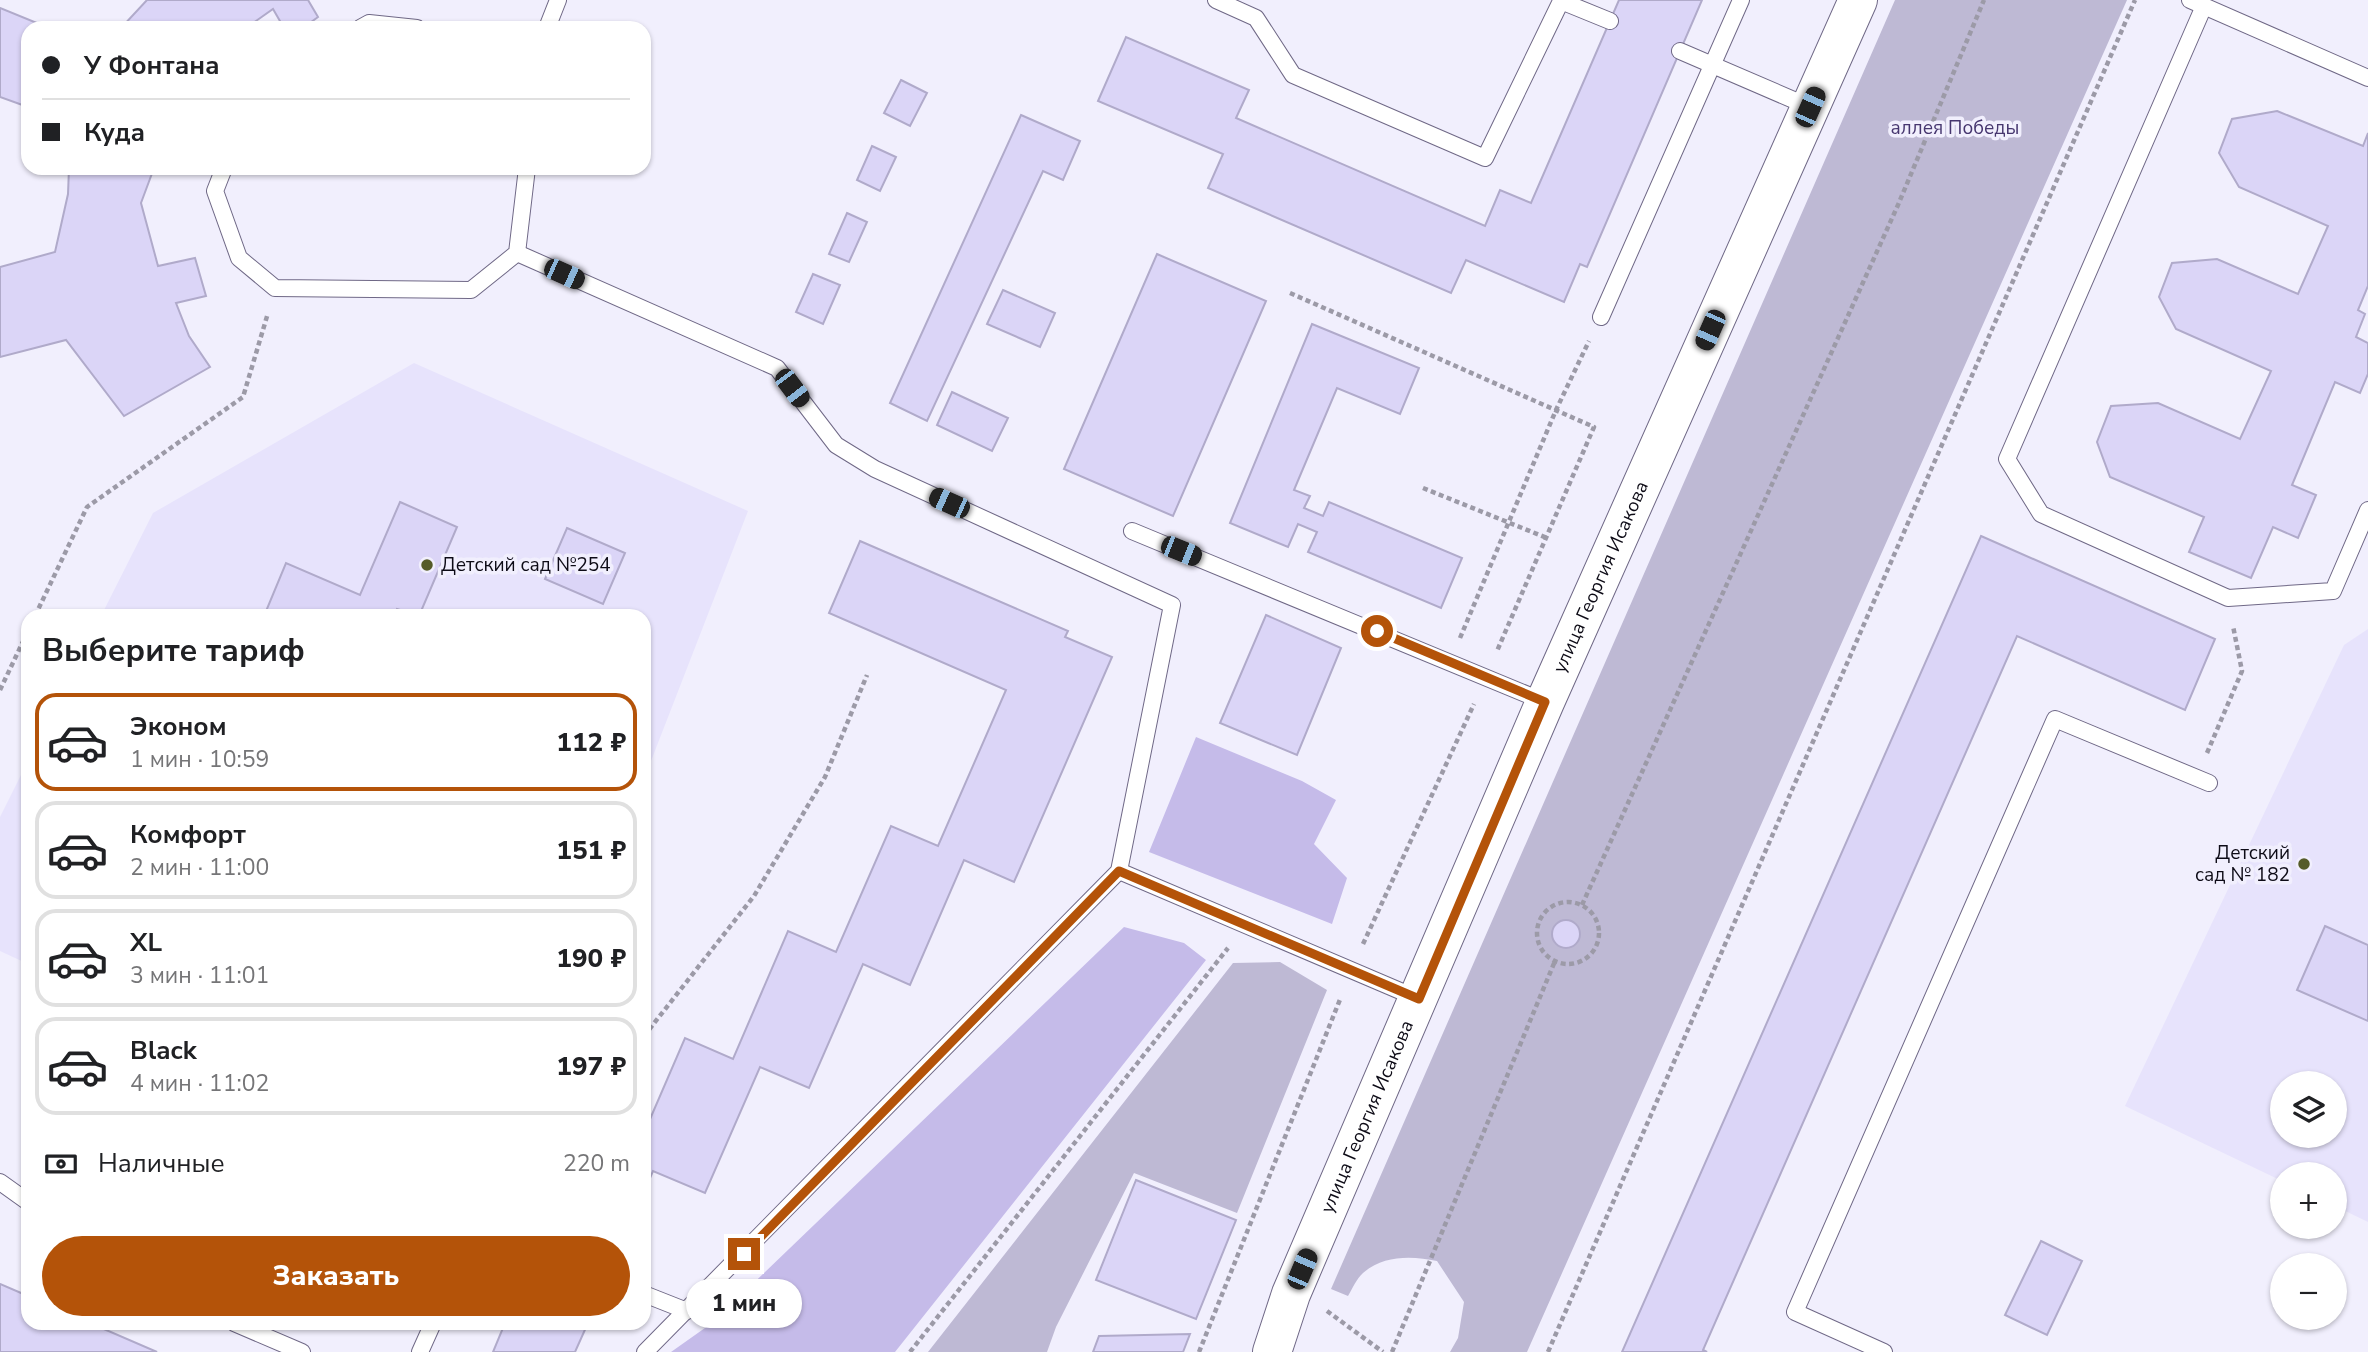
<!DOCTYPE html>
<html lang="ru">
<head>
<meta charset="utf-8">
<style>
	:root { --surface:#fff; --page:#f6f6f6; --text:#202124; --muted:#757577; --line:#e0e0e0; --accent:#b45309 }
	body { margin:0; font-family:"Nunito Sans",sans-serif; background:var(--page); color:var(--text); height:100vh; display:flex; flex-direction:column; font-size:26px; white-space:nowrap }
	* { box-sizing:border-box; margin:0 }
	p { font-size:23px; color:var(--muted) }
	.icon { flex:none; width:38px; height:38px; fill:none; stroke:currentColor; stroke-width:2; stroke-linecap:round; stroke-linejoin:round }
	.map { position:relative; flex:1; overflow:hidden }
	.details { position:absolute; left:21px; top:609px; width:630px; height:721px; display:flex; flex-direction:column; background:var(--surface); border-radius:21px; box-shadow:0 2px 5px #0004 }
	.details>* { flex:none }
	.top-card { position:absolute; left:21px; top:21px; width:630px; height:154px; border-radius:21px; box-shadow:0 2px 5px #0004; display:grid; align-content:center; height:154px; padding:0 21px; background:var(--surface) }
	.buttons { position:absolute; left:2270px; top:1071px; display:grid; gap:14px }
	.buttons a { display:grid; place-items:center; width:77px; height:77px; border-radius:50%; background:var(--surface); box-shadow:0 2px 5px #0004; font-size:35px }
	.end { position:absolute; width:32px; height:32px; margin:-16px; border:9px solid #b45309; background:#fff; box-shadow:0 0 0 4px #fff }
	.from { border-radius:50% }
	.bubble { position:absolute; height:49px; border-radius:24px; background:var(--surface); box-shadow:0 2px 5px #0004; font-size:23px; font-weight:800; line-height:49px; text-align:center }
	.car { position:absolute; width:21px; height:42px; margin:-21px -10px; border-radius:9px; box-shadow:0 0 5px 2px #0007; background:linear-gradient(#222 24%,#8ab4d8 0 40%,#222 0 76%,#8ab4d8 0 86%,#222 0) }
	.top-card b { display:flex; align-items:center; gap:24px; height:66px; font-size:26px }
	.top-card b+b { border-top:2px solid var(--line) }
	.top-card i { width:18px; height:18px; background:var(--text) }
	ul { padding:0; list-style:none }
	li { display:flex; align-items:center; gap:21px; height:98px; margin:0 14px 10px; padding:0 7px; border:4px solid var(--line); border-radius:21px }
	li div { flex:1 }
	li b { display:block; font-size:26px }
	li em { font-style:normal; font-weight:800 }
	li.active { border-color:var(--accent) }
	li>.icon { width:63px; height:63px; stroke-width:1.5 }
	h2 { padding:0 21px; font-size:32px; line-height:84px }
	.pay { display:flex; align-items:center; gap:18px; height:77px; padding:0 21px; font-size:26px }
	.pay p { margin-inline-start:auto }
	.button { display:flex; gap:14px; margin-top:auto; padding:14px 21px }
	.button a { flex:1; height:80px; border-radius:42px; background:var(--accent); color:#fff; font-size:28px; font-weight:800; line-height:80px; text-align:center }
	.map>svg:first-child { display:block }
	.built { fill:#e7e3fc; fill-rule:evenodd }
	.green { fill:#beb9d4 }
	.forest { fill:#c5bbe9 }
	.building { fill:#dbd5f7; stroke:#b0aaca; stroke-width:2 }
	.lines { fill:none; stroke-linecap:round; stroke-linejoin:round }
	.service-casing { stroke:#6f6886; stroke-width:18 }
	.tertiary-casing { stroke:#6f6886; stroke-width:40 }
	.path { stroke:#9c9aa7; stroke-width:4.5; stroke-dasharray:5 3.5; stroke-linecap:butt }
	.service { stroke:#fff; stroke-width:16 }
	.tertiary { stroke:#fff; stroke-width:38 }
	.route { stroke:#b45309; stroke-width:9 }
	.poi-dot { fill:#555b29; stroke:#f1effd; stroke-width:2.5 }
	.labels { text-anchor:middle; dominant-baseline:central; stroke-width:7; stroke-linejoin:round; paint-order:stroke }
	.park-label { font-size:19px; fill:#46366f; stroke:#f1effd }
	.poi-label { font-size:19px; fill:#0d0b16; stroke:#f1effd; text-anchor:start }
	.street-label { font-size:19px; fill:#0d0b16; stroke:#f1effd }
</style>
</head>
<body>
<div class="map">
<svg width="2368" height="1352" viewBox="0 0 2368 1352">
	<rect width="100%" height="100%" fill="#f1effd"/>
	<g class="built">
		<polygon points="414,363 748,511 644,779 644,616 101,616 153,513"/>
		<path d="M2368,629v593l-33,-16 -1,-32h-52v7l-157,-75 219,-461zM2282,1083h52v53h-52z"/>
		<polygon points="28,761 28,964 0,951 0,817"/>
	</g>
	<g class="green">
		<path d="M1895,0h232l-600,1352h-77l8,-14 6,-36 -27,-41c-25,-5 -53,-6 -74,12 -6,5 -11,16 -15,23l-17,-7z"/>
		<polygon points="1280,962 1327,990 1237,1213 1134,1173 1056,1327 1047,1352 928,1352 1233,963"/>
	</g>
	<g class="forest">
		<polygon points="1196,737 1302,781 1336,800 1314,844 1347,878 1332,924 1149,852"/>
		<polygon points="1124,927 1184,943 1206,960 895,1352 671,1352 712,1323"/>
	</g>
	<g class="building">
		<polygon points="147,0 308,0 318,17 303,28 284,28 273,9 246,28 121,28"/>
		<polygon points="1619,0 1702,0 1587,267 1580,264 1564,302 1466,260 1451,293 1208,188 1223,154 1098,101 1126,37 1249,90 1236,118 1485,226 1500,190 1531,203"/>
		<polygon points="0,8 49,28 28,28 28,107 0,97"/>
		<polygon points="901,80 927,93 910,126 884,113"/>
		<polygon points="2277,111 2363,146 2368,133 2368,286 2358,310 2365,314 2356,337 2368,343 2368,374 2360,393 2335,382 2292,485 2316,495 2298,538 2273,527 2251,578 2189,552 2204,517 2110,477 2097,442 2111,406 2158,403 2240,439 2271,371 2176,329 2159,297 2172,263 2217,259 2298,294 2328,226 2239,187 2219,153 2232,119"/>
		<polygon points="1021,115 1080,141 1063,180 1043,171 927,421 890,403"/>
		<polygon points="872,146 896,157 880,191 857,180"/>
		<polygon points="69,168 154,168 141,203 158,266 195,258 206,296 176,303 189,336 210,367 124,416 66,340 0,357 0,267 55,252 68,194"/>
		<polygon points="847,213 867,222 849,262 829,254"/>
		<polygon points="1157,254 1266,301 1173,516 1064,469"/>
		<polygon points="813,274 840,285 823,324 796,312"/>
		<polygon points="1003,290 1055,313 1040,347 987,324"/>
		<polygon points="1312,324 1419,368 1400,414 1337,388 1294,490 1310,496 1304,508 1323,516 1329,502 1462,558 1441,608 1308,552 1317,532 1298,524 1288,547 1230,523"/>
		<polygon points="952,392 1008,418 992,451 937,425"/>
		<polygon points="400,502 457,527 419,616 397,609 394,616 264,616 286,563 360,595"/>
		<polygon points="567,528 625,553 603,604 545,579"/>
		<polygon points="1981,536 2215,639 2185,710 2017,636 1703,1350 1707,1352 1622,1352"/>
		<polygon points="860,541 1068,631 1065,637 1112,657 1014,882 964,860 910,985 863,964 809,1088 760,1067 705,1193 653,1171 644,1192 644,1133 685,1038 733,1059 788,931 836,952 891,826 938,846 1006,690 829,613"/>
		<polygon points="1266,615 1341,648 1297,755 1220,723"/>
		<circle cx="1566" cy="934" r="14"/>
		<polygon points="2325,926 2368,945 2368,1021 2297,990"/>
		<polygon points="1136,1180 1236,1220 1196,1319 1096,1280"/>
		<polygon points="2041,1241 2082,1261 2047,1335 2005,1315"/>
		<polygon points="0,1284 28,1296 28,1323 90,1323 157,1352 0,1352"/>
		<polygon points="505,1323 588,1323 575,1352 493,1352"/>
		<polygon points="1190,1334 1183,1352 1093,1352 1099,1336"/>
	</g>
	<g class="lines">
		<g class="service-casing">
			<g id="service">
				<polyline points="1216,0 1256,18 1293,75 1485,158 1561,1 1610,21"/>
				<polyline points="2190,0 2368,78"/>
				<polyline points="2204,6 2007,459 2041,514 2228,598 2333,591 2368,510"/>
				<polyline points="360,28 369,23 417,28"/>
				<polyline points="547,28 558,0"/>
				<polyline points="1680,51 1810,107"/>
				<polyline points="224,168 215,191 239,258 275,288 471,290 517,253 527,168"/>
				<polyline points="517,253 777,368 836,445 875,469 1172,605 1119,871 645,1352"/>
				<polyline points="1601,317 1741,0"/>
				<polyline points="1132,531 1545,702"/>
				<polyline points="1119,871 1419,999"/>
				<polyline points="0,1182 28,1202"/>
				<polyline points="644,1294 687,1311"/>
				<polyline points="234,1323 302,1352"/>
				<polyline points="420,1352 433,1323"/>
				<polyline points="1884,1352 1795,1312 2055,719 2209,783"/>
			</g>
		</g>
		<g class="tertiary-casing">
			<g id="tertiary">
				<path id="s1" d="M1272,1352l19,-58 254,-592 313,-702"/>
			</g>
		</g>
		<g class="path">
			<polyline points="1290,293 1594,427 1497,651"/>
			<polyline points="1423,488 1547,538"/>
			<polyline points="35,616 87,507 243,397 268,313"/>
			<polyline points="1460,638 1556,410 1589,341"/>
			<polyline points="0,690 28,631"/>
			<polyline points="2207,753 2242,671 2233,626"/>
			<circle cx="1568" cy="933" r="31"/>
			<polyline points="1582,905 1898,205 1984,0"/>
			<polyline points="1363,944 1474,704"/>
			<polyline points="644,1036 754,896 825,777 867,675"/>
			<polyline points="1327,1311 1383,1352"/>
			<polyline points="910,1352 1228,948"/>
			<polyline points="1199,1352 1341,997"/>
			<polyline points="1392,1352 1555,961"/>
			<polyline points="1548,1352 2135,0"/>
		</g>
		<use href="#service" class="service"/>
		<use href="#tertiary" class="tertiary"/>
	</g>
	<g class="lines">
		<polyline class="route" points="744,1254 1119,871 1419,999 1545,702 1377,631"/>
	</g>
	<g class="poi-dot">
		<circle cx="427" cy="565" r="7"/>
		<circle cx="2304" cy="864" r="7"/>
	</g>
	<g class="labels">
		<g class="park-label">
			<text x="1955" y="128">аллея Победы</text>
		</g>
		<g class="poi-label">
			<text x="441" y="565">Детский сад №254</text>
			<text x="2290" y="853" text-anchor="end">Детский<tspan x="2290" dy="22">сад № 182</tspan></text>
		</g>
		<g class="street-label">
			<text stroke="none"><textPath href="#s1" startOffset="842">улица Георгия Исакова</textPath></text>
			<text stroke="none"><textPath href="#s1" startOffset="254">улица Георгия Исакова</textPath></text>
		</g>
	</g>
</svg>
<div class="buttons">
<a><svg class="icon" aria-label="layers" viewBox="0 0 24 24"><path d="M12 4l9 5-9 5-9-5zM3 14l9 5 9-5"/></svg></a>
<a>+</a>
<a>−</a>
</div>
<i class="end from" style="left:1377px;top:631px"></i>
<i class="end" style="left:744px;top:1254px"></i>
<div class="bubble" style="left:686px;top:1279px;width:116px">1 мин</div>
<i class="car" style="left:1810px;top:107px;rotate:24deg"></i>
<i class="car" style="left:564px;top:274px;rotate:114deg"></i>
<i class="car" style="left:1710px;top:330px;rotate:204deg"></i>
<i class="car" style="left:792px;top:388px;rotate:143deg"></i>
<i class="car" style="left:949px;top:503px;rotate:294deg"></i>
<i class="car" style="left:1181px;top:551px;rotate:112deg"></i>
<i class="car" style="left:1302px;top:1269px;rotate:23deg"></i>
<div class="top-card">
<b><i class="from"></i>У Фонтана</b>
<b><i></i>Куда</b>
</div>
<section class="details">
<h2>Выберите тариф</h2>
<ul>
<li class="active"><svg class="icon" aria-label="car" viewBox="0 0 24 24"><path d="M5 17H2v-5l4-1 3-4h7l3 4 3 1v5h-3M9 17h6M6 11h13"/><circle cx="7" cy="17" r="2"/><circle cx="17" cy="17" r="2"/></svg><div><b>Эконом</b><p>1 мин · 10:59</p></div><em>112 ₽</em></li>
<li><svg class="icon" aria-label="car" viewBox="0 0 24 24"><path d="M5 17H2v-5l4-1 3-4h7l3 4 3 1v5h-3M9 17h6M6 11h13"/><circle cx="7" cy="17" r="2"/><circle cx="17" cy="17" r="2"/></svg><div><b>Комфорт</b><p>2 мин · 11:00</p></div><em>151 ₽</em></li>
<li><svg class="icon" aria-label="car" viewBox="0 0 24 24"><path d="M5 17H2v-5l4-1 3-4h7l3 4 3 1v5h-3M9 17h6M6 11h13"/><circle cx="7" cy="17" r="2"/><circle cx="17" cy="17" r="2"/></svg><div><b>XL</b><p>3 мин · 11:01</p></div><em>190 ₽</em></li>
<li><svg class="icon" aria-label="car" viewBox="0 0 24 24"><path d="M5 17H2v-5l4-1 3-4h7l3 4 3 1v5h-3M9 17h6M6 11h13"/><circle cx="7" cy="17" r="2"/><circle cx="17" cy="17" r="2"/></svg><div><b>Black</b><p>4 мин · 11:02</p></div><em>197 ₽</em></li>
</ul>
<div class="pay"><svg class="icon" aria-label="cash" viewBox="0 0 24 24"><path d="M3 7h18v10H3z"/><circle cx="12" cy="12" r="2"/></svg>Наличные<p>220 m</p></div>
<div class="button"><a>Заказать</a></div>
</section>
</div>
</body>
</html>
